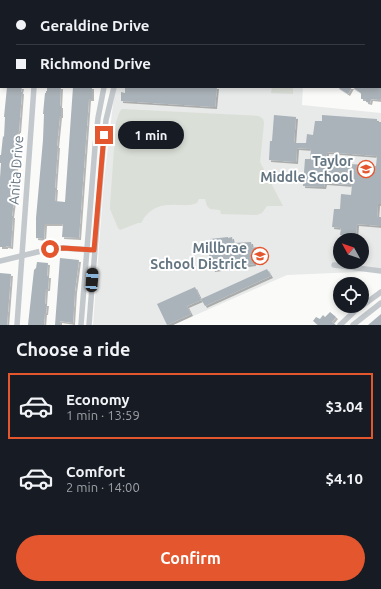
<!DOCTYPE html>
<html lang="en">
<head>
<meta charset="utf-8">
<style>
	:root { --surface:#171b24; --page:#20242c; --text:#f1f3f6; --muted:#9ea1a6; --line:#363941; --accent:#e4572e }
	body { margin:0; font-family:Ubuntu,sans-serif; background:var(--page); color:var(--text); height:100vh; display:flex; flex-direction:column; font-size:15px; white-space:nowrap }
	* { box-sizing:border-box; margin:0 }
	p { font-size:13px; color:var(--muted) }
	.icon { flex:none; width:22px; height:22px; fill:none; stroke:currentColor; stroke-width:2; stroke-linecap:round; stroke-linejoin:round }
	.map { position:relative; height:325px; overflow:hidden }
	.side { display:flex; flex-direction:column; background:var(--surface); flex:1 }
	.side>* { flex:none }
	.banner { position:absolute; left:0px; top:0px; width:381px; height:88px; box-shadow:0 2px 6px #0003; display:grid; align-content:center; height:88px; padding:0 16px; background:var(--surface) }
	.needle { width:26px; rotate:310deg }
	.buttons { position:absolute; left:333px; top:233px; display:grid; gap:8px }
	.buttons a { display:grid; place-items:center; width:36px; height:36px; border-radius:50%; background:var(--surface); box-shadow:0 2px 6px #0003; font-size:20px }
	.end { position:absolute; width:18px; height:18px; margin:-9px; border:5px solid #e4572e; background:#fff; box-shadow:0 0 0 2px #fff }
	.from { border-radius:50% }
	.bubble { position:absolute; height:28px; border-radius:14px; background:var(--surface); box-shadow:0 2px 6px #0003; font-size:13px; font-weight:700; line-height:28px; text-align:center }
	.car { position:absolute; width:12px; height:24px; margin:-12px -6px; border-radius:5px; box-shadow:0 0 3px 1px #0007; background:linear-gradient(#222 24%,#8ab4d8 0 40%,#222 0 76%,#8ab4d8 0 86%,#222 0) }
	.banner b { display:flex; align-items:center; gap:14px; height:38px; font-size:15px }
	.banner b+b { border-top:1px solid var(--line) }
	.banner i { width:10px; height:10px; background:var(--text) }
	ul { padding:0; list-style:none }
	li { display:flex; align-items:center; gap:12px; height:66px; margin:0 8px 6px; padding:0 8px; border:2px solid transparent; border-radius:0px }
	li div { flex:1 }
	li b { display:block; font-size:15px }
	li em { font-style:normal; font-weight:700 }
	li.active { border-color:var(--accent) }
	li>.icon { width:36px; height:36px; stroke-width:1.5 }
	h2 { padding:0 16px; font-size:18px; line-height:48px }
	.primary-button { display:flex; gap:8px; margin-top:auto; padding:8px 16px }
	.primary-button a { flex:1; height:46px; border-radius:24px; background:var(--accent); color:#fff; font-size:16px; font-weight:700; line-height:46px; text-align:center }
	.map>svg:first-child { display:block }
	.built { fill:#e8e9e9; fill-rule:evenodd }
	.green { fill:#dadfd7 }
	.building { fill:#aab3b9; fill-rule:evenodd; filter:url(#shadow) }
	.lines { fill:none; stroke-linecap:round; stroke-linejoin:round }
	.street { stroke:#c3c8cc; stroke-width:5.5 }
	.route { stroke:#e4572e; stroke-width:5 }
	.labels { text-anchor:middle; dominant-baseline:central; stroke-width:4; stroke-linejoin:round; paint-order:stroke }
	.poi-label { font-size:14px; font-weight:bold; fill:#657683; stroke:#fff; text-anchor:end }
	.street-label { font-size:14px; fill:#657683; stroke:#fff }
</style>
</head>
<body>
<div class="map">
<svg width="381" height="325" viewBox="0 0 381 325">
	<defs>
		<filter id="shadow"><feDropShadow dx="2" dy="2" stdDeviation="0" flood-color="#0004"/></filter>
	</defs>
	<rect width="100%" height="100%" fill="#fafaf8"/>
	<path class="built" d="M115,87h188l-1,18 79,8v156l-23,3 -71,3 -114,50h-80l11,-144zM340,240h22v22h-22z"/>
	<g class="green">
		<polygon points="272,87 293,87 293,94 271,93"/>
		<path d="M122,109l137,7 4,3 1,4 -4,39 23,44h-16l-5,7 -5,2 -36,-1 -1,-4 -10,-1 -3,-3 -2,-7h-6l-2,4c-7,3 -12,2 -19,2 -17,-1 -28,2 -37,18h-3l-18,7 -2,-2 -8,-19v-4l6,-83 4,-11z"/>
	</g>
	<g class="building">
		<polygon points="7,87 22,87 21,92 22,92 19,131 18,131 17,153 18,153 14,185 16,185 12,216 13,216 11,247 6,246 6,247 0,247 0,178 1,163 0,163 0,155 1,155 3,136 4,137 5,117 4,117"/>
		<polygon points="47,87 61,87 60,106 61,106 61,116 60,116 57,146 58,146 55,188 56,188 55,201 65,202 73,87 92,87 92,99 89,99 79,238 62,237 63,224 45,224 44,239 36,238 36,218 43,140 44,114 43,114 45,93 46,93 46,91 47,91"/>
		<polygon points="125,87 217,87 215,107 121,101 121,92 125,93"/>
		<polygon points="337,87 381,87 381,99 380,100 371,99 370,103 366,102 366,99 361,99 361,93 352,87 348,94"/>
		<path d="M274,115l22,2 -2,26h12l1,-9 6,1 2,-14h7v-6l55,4v3h4v82h-3l-1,13h4v9l-24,-2 -1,13 -16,-2 1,-7 -9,-1 2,-18h6l1,-15 10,1 1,-10 -27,-2 -1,4 -21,-1 2,-27h5l1,-10 -14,-1 -1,14 -27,-2 1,-19h2zM327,152l50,4 -1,10 -50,-4z"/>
		<polygon points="228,237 228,238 232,237 233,243 251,242 252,248 256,247 257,257 254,257 254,264 213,270 212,263 210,263 209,255 210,255 209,247 211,247 210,239"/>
		<polygon points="60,258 79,260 75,291 73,323 60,321 60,325 55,325"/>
		<polygon points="37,262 48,263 47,276 49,276 48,289 46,289 45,304 47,304 46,313 45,313 44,325 28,325 34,270 36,268"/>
		<polygon points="267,269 271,276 205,306 201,299"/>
		<polygon points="0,273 11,274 7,325 0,325"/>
		<polygon points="195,287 201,300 187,306 191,314 167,325 157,304"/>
		<polygon points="330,312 336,317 332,322 336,325 318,325 313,321 316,317 320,319 323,315 325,317"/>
		<polygon points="381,314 381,325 368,325"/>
	</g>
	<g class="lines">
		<g class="street">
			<polyline points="40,1 40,0"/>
			<polyline points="112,1 112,0"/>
			<polyline points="122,1 122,0"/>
			<polyline points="219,1 219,0"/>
			<polyline points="360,1 361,0"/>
			<polyline points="0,25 1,25"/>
			<polyline points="380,70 381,70"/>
			<polyline points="0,261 50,249 63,248 90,250"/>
			<polyline points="334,265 381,271"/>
			<polyline points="17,325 34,87"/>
			<polyline points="81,325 95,147 98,118 104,87"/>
			<polyline points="89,325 103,148 106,120 114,87"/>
			<polyline points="340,325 355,311 381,292"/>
			<polyline points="353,325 381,303"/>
		</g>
	</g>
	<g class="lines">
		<polyline class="route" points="50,249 63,248 94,250 104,135"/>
	</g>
	<defs>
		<g id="school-ring" transform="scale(0.9)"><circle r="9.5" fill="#fff" stroke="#e4572e" stroke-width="1.5"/><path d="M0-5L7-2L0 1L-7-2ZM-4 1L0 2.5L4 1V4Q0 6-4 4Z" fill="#e4572e"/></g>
	</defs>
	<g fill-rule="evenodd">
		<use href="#school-ring" x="366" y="169"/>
		<use href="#school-ring" x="260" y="256"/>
	</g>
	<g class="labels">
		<g class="poi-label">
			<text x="353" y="161">Taylor<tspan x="353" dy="16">Middle School</tspan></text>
			<text x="247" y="248">Millbrae<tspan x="247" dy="16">School District</tspan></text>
		</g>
		<g class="street-label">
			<text transform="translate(16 170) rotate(-86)">Anita Drive</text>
		</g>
	</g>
</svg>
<div class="buttons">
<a><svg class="needle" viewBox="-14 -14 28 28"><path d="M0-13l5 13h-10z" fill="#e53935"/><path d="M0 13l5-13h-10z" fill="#9ea1a6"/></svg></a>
<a><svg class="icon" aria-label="locate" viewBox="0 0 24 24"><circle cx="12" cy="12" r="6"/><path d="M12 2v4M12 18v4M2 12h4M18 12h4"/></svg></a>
</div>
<i class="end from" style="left:50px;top:249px"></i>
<i class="end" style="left:104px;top:135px"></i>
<div class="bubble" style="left:118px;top:121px;width:66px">1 min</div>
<i class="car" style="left:92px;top:280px;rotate:4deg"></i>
<div class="banner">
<b><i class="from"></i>Geraldine Drive</b>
<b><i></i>Richmond Drive</b>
</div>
</div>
<section class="side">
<h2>Choose a ride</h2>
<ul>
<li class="active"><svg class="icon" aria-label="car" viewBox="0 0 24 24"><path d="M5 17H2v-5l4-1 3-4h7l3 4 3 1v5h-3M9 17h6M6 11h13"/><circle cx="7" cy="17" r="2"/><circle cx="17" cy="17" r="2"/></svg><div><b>Economy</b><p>1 min · 13:59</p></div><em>$3.04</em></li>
<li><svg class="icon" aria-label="car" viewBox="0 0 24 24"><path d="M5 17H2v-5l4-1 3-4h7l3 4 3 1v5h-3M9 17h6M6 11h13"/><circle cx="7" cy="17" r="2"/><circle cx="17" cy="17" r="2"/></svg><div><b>Comfort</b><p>2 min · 14:00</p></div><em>$4.10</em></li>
</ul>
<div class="primary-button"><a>Confirm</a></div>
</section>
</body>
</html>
